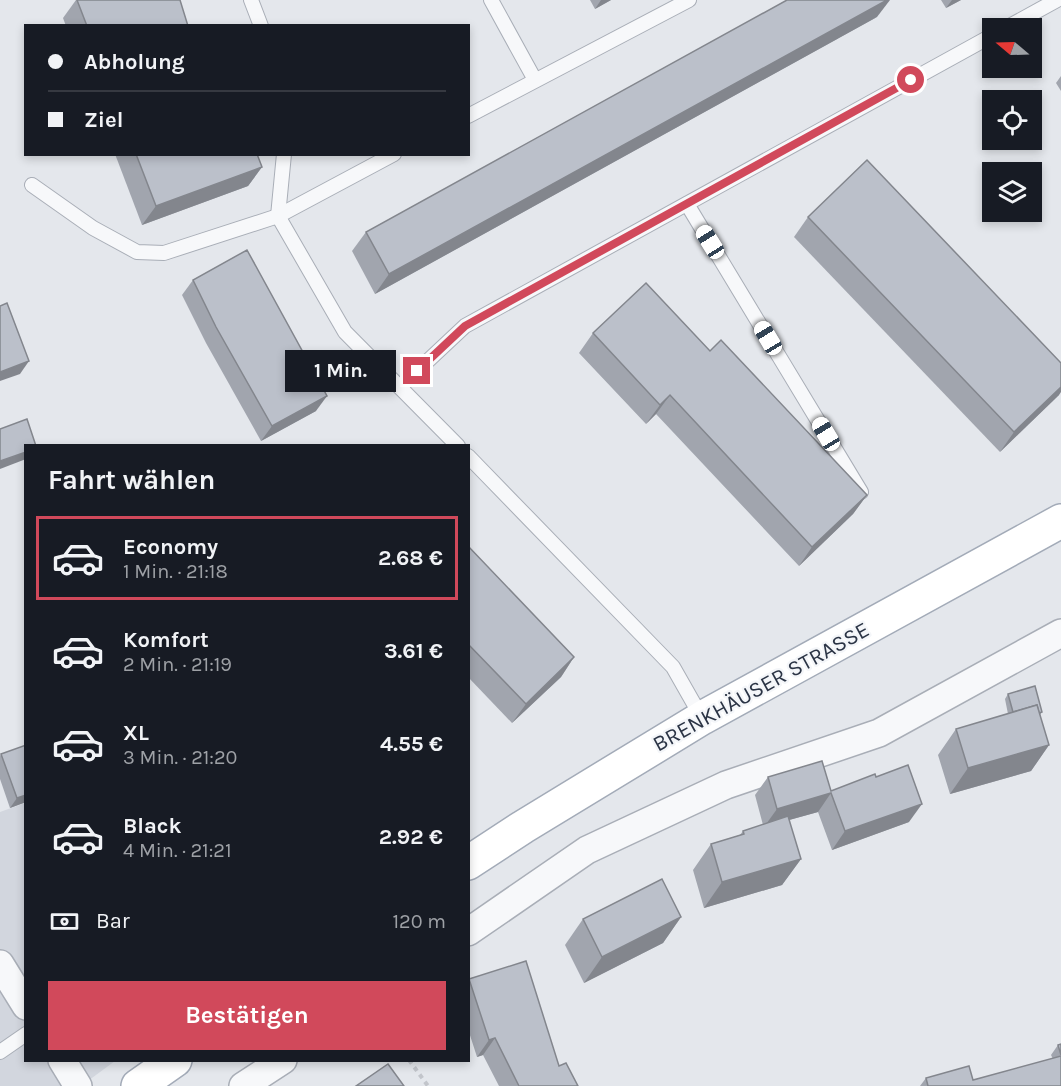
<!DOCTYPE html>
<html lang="de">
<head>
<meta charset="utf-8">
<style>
	:root { --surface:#171b24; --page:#242831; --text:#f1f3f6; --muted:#9ea1a6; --line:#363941; --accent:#d1495b }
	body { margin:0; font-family:Karla,sans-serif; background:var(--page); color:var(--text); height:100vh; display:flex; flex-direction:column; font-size:22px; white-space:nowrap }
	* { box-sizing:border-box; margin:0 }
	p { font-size:20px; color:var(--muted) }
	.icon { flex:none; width:33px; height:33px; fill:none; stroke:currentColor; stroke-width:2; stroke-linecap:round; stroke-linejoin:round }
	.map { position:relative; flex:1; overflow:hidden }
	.sheet { position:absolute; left:24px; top:444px; width:446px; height:618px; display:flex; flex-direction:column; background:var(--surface); border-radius:0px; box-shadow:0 3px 9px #0003 }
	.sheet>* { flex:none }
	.guide { position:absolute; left:24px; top:24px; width:446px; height:132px; border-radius:0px; box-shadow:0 3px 9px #0003; display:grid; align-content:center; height:132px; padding:0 24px; background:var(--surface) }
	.needle { width:39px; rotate:289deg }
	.fabs { position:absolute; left:982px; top:18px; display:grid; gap:12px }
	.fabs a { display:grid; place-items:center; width:60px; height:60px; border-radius:0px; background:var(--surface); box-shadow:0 3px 9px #0003; font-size:30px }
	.end { position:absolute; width:27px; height:27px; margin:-14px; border:8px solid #d1495b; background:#fff; box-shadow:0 0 0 3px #fff }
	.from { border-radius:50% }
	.bubble { position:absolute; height:42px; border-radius:0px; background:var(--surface); box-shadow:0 3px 9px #0003; font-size:20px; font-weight:700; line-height:42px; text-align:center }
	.car { position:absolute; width:18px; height:36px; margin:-18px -9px; border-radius:8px; box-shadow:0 0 4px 2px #0007; background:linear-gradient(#fff 24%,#345 0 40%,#fff 0 76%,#345 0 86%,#fff 0) }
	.guide b { display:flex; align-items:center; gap:21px; height:57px; font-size:22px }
	.guide b+b { border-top:2px solid var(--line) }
	.guide i { width:15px; height:15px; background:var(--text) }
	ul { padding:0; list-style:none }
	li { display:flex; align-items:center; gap:18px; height:84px; margin:0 12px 9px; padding:0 12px; border:3px solid transparent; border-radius:0px }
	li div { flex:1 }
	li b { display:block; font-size:22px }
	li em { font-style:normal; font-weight:700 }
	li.selected { border-color:var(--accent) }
	li>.icon { width:54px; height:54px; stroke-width:1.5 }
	h2 { padding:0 24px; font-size:27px; line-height:72px }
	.pay { display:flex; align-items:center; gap:15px; height:66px; padding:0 24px; font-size:22px }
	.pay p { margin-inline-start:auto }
	.primary-button { display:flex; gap:12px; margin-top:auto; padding:12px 24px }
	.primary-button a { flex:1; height:69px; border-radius:0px; background:var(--accent); color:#fff; font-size:24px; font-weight:700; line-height:69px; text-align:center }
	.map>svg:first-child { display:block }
	.built { fill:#d2d6de }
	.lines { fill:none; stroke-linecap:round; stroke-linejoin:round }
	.lane-casing { stroke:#a9aeb7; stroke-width:16 }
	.street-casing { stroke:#a9aeb7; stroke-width:30 }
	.primary-casing { stroke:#a3abb8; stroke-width:36 }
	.path { stroke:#c2c5cb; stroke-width:4; stroke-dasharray:4.5 4.5; stroke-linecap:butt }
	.lane { stroke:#f7f8fa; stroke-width:14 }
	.street { stroke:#f7f8fa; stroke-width:27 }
	.primary { stroke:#fff; stroke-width:33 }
	.wall { fill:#a1a5ae }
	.shaded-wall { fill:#83868d }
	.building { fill:#bbc0ca; stroke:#83868d; stroke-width:1.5 }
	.route { stroke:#d1495b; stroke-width:8 }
	.labels { text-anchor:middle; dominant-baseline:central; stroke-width:4.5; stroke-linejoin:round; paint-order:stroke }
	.street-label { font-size:22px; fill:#2b3445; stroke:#f4f6f9 }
</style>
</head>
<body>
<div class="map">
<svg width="1061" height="1086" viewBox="0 0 1061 1086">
	<rect width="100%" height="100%" fill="#e4e7ec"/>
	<polygon class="built" points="25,803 26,1060 115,1061 81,1086 0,1086 0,812"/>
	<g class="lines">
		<g class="lane-casing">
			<g id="lane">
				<polyline points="251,0 261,26"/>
				<polyline points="491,0 535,80"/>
				<polyline points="1006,28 1057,0"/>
				<polyline points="468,116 689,0"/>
				<polyline points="284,154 278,216 345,332 458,446"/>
				<polyline points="32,185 93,228 137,252 164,253 278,216 394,154"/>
				<polyline points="687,204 861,492"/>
				<polyline points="401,386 465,326 993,35"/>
				<polyline points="468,456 673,667 702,718"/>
				<polyline points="0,1052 26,1034"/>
			</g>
		</g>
		<g class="street-casing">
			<g id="street">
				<polyline points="468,932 587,850 726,785 879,733 1061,633"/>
				<polyline points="0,964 26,1006"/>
				<polyline points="62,1060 78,1086"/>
				<polyline points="243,1086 283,1060"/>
			</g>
		</g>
		<g class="primary-casing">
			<g id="primary">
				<polyline points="468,863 523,827 702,718 1061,521"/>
				<polyline points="138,1086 175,1060"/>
			</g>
		</g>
		<polyline class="path" points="409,1060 428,1086"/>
		<use href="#lane" class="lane"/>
		<use href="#street" class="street"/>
		<use href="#primary" class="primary"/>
	</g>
	<g class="wall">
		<polygon points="76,0 77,0 188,26 66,26 63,18"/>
		<polygon points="590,0 611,0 595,9"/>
		<polygon points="941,0 961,0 946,8"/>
		<polygon points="877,17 375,294 352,251 366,232"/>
		<polygon points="1061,76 1061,91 1056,83"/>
		<polygon points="115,154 257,154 262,167 248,186 142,225"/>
		<polygon points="808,217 1059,395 1000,452 794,237"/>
		<polygon points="193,280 316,411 261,441 206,343 182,295"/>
		<polygon points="593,333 710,351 867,495 853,514 799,566 656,414 646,424 579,353"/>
		<polygon points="468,546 574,657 561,677 512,723 468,677"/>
		<polygon points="1008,694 1042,712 1040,715 1049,745 1031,771 950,794 938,755 956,729 1008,714 1005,699"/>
		<polygon points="1,754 26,802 10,808 0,779 0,756"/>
		<polygon points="768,777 831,791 876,777 909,822 832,850 818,812 789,820 801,859 782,885 704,908 693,870 711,844 740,835 743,831 763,825 755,795"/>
		<polygon points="681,917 663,943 584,983 565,945 583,919"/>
		<polygon points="469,979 559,1066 578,1086 499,1086 483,1055 477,1057 468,1029 468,981"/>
		<polygon points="1061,1044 1061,1086 920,1086 926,1078 973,1080 1053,1059 1051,1055 1058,1045"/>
	</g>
	<g class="shaded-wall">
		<polygon points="601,0 611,0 595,9"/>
		<polygon points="887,0 890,0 877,17 375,294 389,274"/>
		<polygon points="952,0 961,0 946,8"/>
		<polygon points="262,167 248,186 142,225 156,206"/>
		<polygon points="29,361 20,374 0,381 0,372"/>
		<polygon points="1061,387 1061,392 1059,395 1000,452 1014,432"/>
		<polygon points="670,395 656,414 646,424 660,405"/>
		<polygon points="327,396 316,411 261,441 272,426"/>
		<polygon points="26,452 26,459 0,469 0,461"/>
		<polygon points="867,495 853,514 799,566 812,547"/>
		<polygon points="574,657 561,677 512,723 526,704"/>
		<polygon points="1049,745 1031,771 950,794 968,768"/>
		<polygon points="831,793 818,812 764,827 777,809"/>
		<polygon points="26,795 26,802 10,808 17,798"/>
		<polygon points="922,804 909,822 832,850 845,831"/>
		<polygon points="801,859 782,885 704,908 722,882"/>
		<polygon points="681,917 663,943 584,983 602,957"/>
		<polygon points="495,1038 483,1055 477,1057 489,1040"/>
	</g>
	<g class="building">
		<polygon points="77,0 180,0 188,26 87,26"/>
		<polygon points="787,0 887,0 389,274 366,232"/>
		<polygon points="136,154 257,154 262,167 156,206"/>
		<polygon points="867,160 1061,363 1061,387 1014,432 808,217"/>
		<polygon points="247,250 327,396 272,426 216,327 193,280"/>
		<polygon points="646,283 710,351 721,340 867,495 812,547 670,395 660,405 593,333"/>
		<polygon points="7,303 29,361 0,372 0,306"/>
		<polygon points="27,419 36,446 26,446 26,452 0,461 0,429"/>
		<polygon points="468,546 574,657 526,704 468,644"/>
		<polygon points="1035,686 1042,712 1039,713 1037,705 1013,712 1008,694"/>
		<polygon points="1037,705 1049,745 968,768 956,729"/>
		<polygon points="26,745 26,795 17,798 1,754"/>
		<polygon points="822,761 831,791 875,774 876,777 908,765 922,804 845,831 831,793 777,809 768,777"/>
		<polygon points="788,816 801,859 722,882 711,844 744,834 743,831"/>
		<polygon points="662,879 681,917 602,957 583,919"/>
		<polygon points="526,961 559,1066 566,1063 578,1086 519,1086 495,1038 489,1040 469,979"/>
		<polygon points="1061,1044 1061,1055 1058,1045"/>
		<polygon points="1061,1056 1061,1086 928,1086 926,1078 969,1066 973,1080"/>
		<polygon points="388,1064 404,1086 356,1086"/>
	</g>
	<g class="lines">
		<polyline class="route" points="417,371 465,326 911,80"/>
	</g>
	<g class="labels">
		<g class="street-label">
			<text transform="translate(761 687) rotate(-29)">BRENKHÄUSER STRASSE</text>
		</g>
	</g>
</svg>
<div class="fabs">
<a><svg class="needle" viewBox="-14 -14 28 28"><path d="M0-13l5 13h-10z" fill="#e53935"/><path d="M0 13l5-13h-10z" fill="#9ea1a6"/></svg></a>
<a><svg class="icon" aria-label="locate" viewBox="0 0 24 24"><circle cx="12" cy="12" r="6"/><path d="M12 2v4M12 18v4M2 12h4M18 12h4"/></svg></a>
<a><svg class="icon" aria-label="layers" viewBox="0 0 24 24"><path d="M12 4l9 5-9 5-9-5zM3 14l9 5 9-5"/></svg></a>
</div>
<i class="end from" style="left:911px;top:80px"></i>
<i class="end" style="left:417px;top:371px"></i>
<div class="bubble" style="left:285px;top:350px;width:111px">1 Min.</div>
<i class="car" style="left:710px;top:242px;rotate:328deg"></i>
<i class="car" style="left:768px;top:338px;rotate:329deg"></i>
<i class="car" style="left:826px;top:434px;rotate:329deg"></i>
<div class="guide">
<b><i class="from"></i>Abholung</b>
<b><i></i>Ziel</b>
</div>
<section class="sheet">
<h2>Fahrt wählen</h2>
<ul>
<li class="selected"><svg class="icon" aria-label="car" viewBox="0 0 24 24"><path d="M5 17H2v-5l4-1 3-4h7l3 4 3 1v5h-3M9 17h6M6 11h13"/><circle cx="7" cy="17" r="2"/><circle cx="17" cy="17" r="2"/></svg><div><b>Economy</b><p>1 Min. · 21:18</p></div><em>2.68 €</em></li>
<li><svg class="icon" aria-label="car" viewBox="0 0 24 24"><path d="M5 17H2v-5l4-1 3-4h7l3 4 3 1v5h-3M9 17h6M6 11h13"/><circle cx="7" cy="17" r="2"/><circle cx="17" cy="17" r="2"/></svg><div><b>Komfort</b><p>2 Min. · 21:19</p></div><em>3.61 €</em></li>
<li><svg class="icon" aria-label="car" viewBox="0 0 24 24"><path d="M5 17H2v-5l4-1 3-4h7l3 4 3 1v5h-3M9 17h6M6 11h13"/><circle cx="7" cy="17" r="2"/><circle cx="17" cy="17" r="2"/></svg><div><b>XL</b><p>3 Min. · 21:20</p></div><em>4.55 €</em></li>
<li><svg class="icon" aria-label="car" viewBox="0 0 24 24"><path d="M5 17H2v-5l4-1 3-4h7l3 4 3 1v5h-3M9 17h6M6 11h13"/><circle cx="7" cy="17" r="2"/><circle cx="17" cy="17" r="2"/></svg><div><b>Black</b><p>4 Min. · 21:21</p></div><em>2.92 €</em></li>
</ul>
<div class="pay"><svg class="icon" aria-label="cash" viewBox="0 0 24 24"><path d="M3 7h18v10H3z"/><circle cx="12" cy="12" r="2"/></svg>Bar<p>120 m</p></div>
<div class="primary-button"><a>Bestätigen</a></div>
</section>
</div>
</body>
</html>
